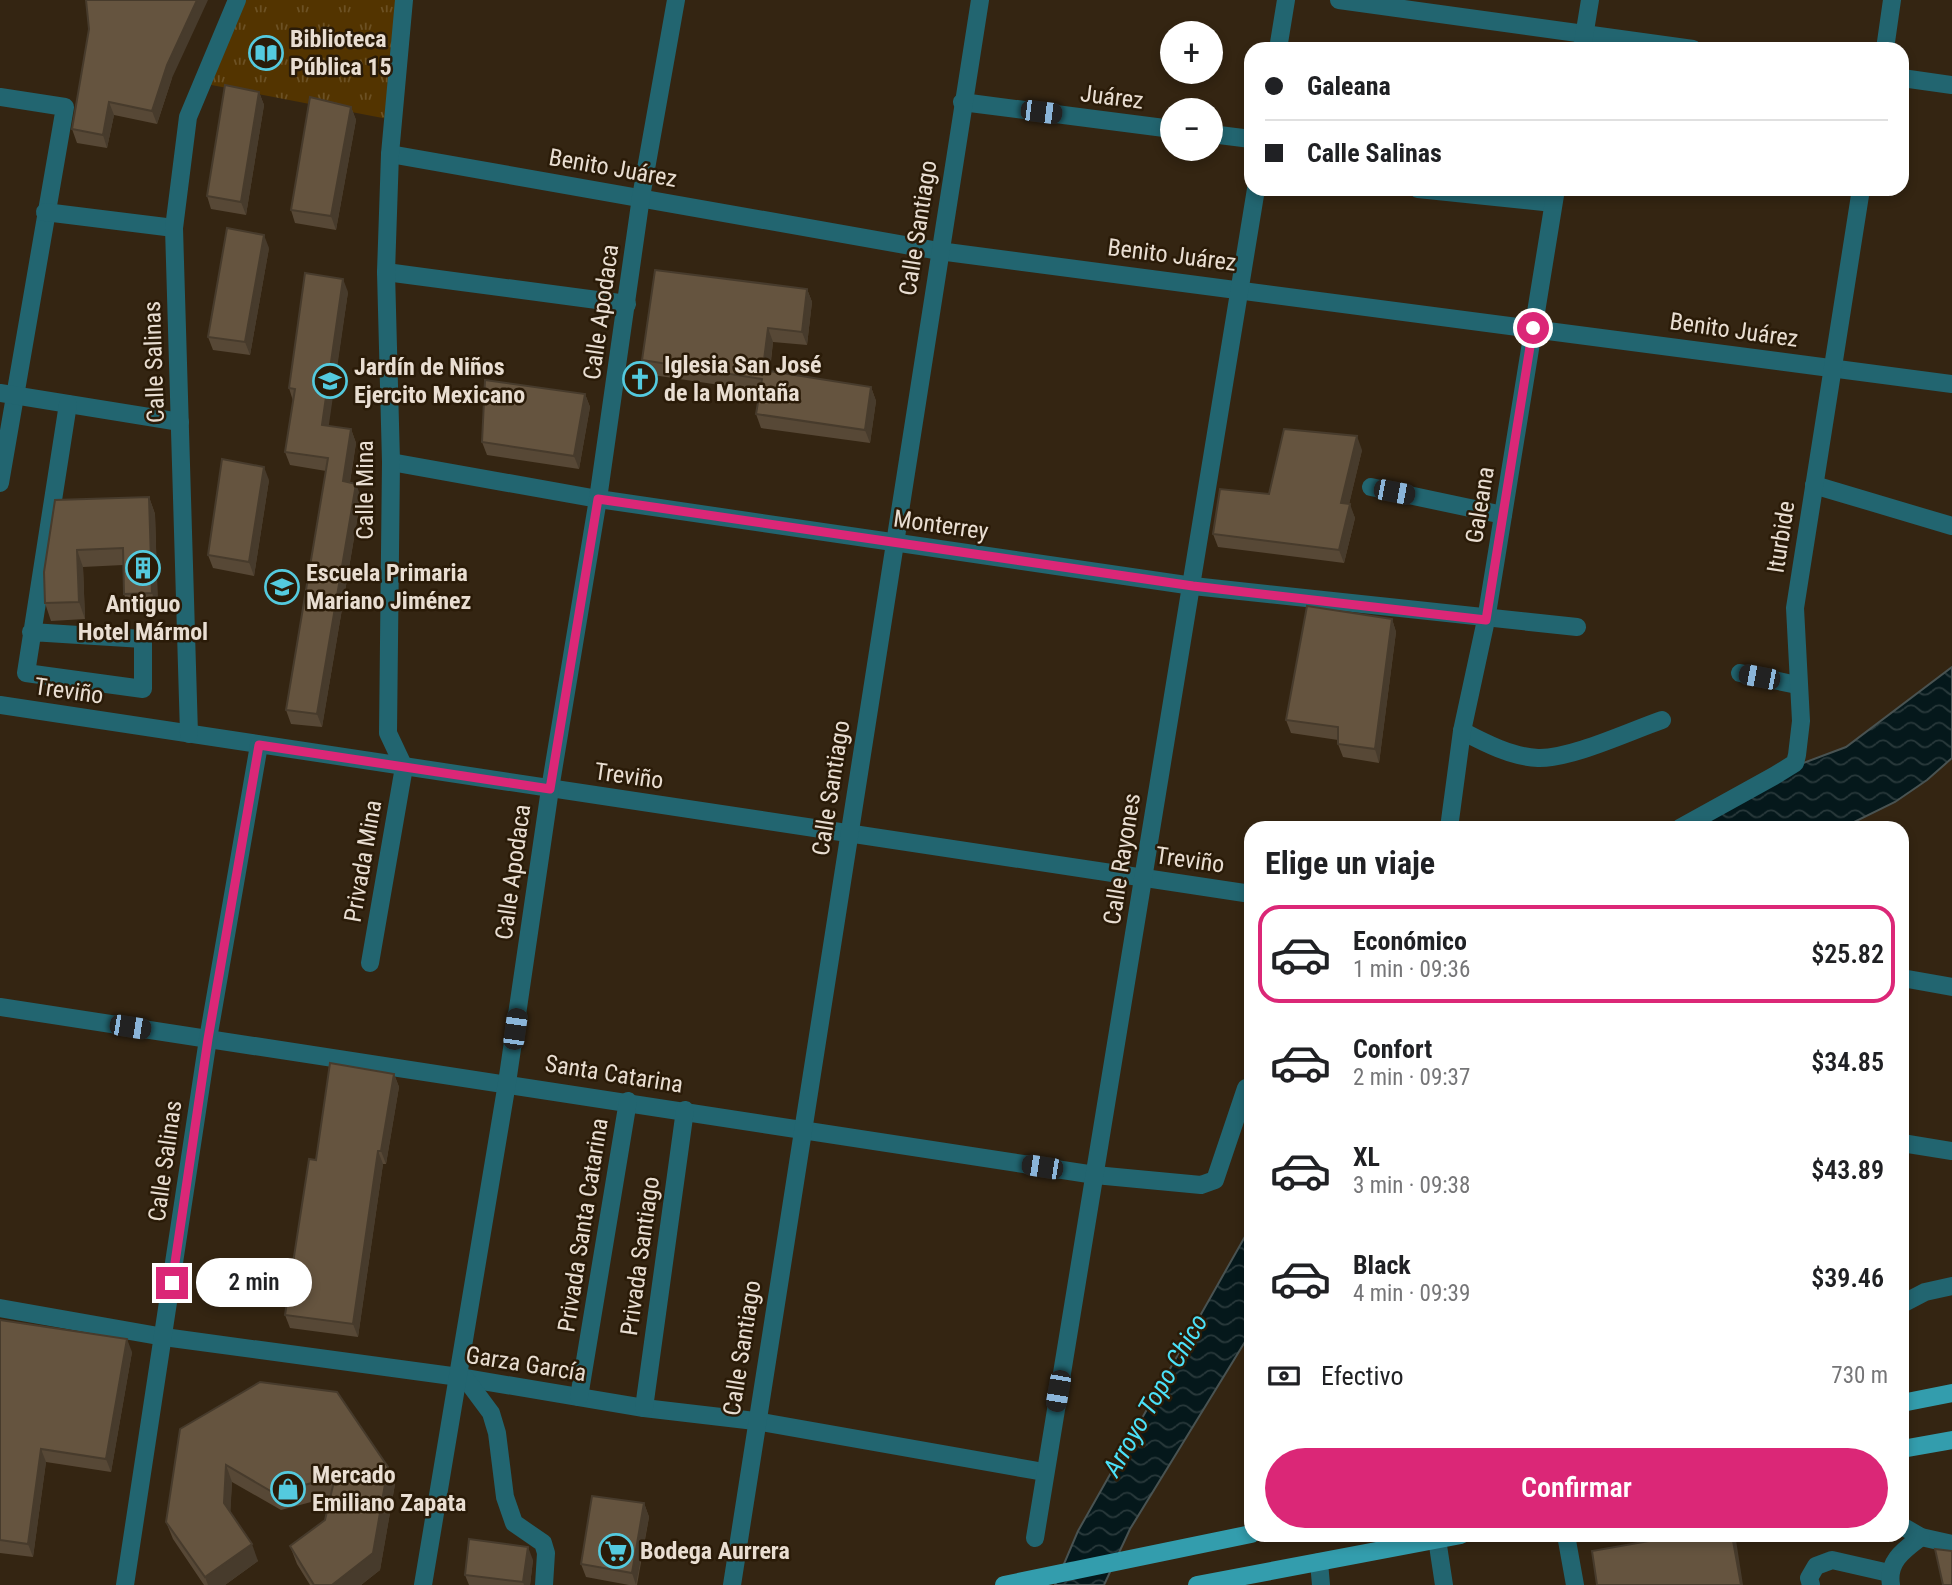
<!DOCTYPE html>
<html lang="es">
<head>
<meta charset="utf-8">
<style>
	:root { --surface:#fff; --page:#f2f2f2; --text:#202124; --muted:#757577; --line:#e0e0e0; --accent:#db2777 }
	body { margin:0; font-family:"Roboto Condensed",sans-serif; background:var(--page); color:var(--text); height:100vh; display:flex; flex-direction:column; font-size:26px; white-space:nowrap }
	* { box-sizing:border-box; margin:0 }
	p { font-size:23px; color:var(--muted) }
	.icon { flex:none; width:38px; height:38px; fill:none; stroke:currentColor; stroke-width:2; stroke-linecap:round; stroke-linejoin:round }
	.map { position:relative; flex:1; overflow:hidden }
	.details { position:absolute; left:1244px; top:821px; width:665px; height:721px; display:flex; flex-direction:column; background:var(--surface); border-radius:21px; box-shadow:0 4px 10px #0003 }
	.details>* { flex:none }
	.hud { position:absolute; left:1244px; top:42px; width:665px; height:154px; border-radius:21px; box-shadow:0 4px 10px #0003; display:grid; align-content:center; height:154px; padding:0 21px; background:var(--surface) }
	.buttons { position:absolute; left:1160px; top:21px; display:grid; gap:14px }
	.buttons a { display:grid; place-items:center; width:63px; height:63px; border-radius:50%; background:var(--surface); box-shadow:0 4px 10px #0003; font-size:35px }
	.end { position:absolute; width:32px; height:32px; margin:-16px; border:9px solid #db2777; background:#fff; box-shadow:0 0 0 4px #fff }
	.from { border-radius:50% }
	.bubble { position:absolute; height:49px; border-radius:24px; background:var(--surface); box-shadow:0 4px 10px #0003; font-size:23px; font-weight:600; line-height:49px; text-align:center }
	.car { position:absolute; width:21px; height:42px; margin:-21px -10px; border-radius:9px; box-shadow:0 0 5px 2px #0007; background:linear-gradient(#222 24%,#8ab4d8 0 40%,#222 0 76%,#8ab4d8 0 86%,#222 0) }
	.hud b { display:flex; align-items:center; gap:24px; height:66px; font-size:26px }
	.hud b+b { border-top:2px solid var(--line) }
	.hud i { width:18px; height:18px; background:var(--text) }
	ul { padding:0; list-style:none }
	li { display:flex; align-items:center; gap:21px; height:98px; margin:0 14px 10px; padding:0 7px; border:4px solid transparent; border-radius:21px }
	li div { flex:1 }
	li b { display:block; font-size:26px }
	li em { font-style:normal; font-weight:600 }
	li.current { border-color:var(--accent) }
	li>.icon { width:63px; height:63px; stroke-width:1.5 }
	h2 { padding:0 21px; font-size:32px; line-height:84px }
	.pay { display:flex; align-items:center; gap:18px; height:77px; padding:0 21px; font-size:26px }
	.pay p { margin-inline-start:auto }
	.primary-button { display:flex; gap:14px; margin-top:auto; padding:14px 21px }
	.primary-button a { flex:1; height:80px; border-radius:42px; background:var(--accent); color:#fff; font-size:28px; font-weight:600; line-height:80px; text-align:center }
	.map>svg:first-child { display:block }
	.grass { fill:url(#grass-tufts) }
	.water { fill:url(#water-waves); stroke:#495352; stroke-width:2 }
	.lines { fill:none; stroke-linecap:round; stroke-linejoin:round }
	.minor { stroke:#226570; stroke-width:18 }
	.major { stroke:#339dad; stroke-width:18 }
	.wall { fill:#574836 }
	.shaded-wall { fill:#473b2c }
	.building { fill:#65543f; stroke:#473b2c; stroke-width:2 }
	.route { stroke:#db2777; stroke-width:9 }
	.labels { text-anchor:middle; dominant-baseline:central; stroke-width:5; stroke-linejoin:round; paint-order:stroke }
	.poi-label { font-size:24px; font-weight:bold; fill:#e9ded2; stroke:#2a1b08; text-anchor:start }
	.street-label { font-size:24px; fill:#e9ded2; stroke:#2a1b08 }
	.water-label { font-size:26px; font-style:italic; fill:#4be1f8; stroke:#2a1b08 }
</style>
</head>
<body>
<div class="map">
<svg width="1952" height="1585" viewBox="0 0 1952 1585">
	<defs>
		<pattern id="grass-tufts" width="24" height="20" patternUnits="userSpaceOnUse" patternTransform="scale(1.75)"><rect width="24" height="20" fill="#533400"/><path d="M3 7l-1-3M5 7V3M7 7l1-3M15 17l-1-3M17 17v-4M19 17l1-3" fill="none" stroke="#6c5124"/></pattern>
		<pattern id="water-waves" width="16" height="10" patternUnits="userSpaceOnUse" patternTransform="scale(1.75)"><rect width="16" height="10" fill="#05181b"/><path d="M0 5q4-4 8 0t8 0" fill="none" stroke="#29393b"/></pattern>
	</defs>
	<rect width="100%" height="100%" fill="#342512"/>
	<polygon class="grass" points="239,0 404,0 393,120 201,83"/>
	<g class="water">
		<polygon points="1952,667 1952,758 1927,780 1895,802 1842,828 1676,828 1782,771 1846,747"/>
		<polygon points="1251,1226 1251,1332 1130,1529 1104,1585 1055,1585 1078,1531"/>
	</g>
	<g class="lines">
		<g class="minor">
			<polyline points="1339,0 1693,49"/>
			<polyline points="1278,49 1286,0"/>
			<polyline points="1582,49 1590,0"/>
			<polyline points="1885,49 1892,0"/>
			<polyline points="1902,78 1952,85"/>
			<polyline points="0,97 65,107 0,483"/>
			<polyline points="962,102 1172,129"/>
			<polyline points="1211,134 1251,139"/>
			<polyline points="390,154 939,251 1952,384"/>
			<polyline points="1418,189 1553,203"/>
			<polyline points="45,212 174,228"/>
			<polyline points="386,272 627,304"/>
			<polyline points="0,393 180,422"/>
			<polyline points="391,462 598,499 1193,586 1577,627"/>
			<polyline points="1814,485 1952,526"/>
			<polyline points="1371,487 1503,515"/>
			<polyline points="31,632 143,639 143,689 26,673 68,404"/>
			<polyline points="1740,673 1797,685"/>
			<polyline points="0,705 1251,894"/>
			<path d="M1462,731c23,12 50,26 76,27 33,1 92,-27 124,-38"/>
			<polyline points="189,734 174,228 188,117 237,0"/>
			<polyline points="1449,828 1462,731 1486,620 1556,189"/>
			<polyline points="1680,828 1774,776 1795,763 1797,755 1801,721 1795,608 1861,189"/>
			<polyline points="370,963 404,767 388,733 391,462 386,272 390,154 404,0"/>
			<polyline points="1902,978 1952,987"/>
			<polyline points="0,1007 1095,1175 1201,1185 1215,1180 1246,1088"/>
			<polyline points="1902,1143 1952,1151"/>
			<polyline points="1902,1304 1925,1292 1952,1286"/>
			<polyline points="0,1308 164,1337 459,1377 644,1408 755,1421 1044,1472"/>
			<polyline points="465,1378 491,1413 497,1433 505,1497 514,1523 543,1543 546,1553 544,1585"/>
			<polyline points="579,1397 628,1101"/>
			<polyline points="644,1408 685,1110"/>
			<polyline points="1902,1526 1921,1537 1952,1544"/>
			<polyline points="1566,1535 1575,1585"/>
			<polyline points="1035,1538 1256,189"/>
			<polyline points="1437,1539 1444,1585"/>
			<polyline points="1319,1562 1321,1585"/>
			<polyline points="125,1585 208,1039 259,745"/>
			<polyline points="423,1585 507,1083 550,789 598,499 641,197 676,0"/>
			<polyline points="732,1585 980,0"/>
			<polyline points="1811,1585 1809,1578 1816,1566 1832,1560 1889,1573"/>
			<path d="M1891,1585c-4,-24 13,-35 30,-48"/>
		</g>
		<g class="major">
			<polyline points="1902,1403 1952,1393"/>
			<polyline points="1902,1449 1952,1440"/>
			<polyline points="1004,1585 1251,1534"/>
			<polyline points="1197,1585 1461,1535"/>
		</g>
	</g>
	<g class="wall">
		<polygon points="89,29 172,78 157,124 114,115 107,148 77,143 72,129"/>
		<polygon points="259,92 264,105 246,215 211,209 207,196"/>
		<polygon points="351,107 356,120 336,230 295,223 291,210"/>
		<polygon points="269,248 250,355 213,350 208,337"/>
		<polygon points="807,289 812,302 807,345 773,342 770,371 871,387 876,401 870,443 761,428 756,414 760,391 646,374 642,360"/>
		<polygon points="348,292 328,426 351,429 356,443 350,482 361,497 322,727 291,724 286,710 326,471 290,465 285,452 293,401 289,388"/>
		<polygon points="585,394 590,407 579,469 487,455 482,442"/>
		<polygon points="1362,450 1349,504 1355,518 1344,563 1218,547 1213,534 1269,494"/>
		<polygon points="269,480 254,576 213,568 208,555"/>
		<polygon points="149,497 155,514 158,611 131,612 124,594 123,565 83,567 85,619 51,621 45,603 44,572"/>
		<polygon points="1392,619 1396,632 1379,763 1343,757 1338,744 1338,740 1291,733 1286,720"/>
		<polygon points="394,1074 399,1087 386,1164 383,1164 358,1337 290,1328 285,1315 316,1160"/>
		<polygon points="0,1320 132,1352 111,1472 46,1462 33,1557 0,1553"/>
		<polygon points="180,1429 395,1484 380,1570 361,1585 310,1585 297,1564 290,1546 325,1520 330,1497 281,1510 232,1482 230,1513 258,1561 225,1585 204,1585 173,1539 166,1522"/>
		<polygon points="644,1503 649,1517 637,1585 629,1585 586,1577 581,1564"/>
		<polygon points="533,1560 530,1585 469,1585 465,1575"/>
	</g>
	<g class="shaded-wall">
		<polygon points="197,0 208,0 172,78 157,124 152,111 167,65"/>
		<polygon points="259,92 264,105 246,215 241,202"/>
		<polygon points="109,102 114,115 107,148 103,135"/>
		<polygon points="351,107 356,120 336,230 331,216"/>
		<polygon points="264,235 269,248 250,355 245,342"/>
		<polygon points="343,279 348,292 327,438 322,425"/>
		<polygon points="807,289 812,302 807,345 802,332"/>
		<polygon points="768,328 773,342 767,390 762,376"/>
		<polygon points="871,387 876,401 870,443 865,430"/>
		<polygon points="585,394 590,407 579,469 574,456"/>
		<polygon points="351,429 356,443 348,494 343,481"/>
		<polygon points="1357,436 1362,450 1346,517 1341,503"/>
		<polygon points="264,467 269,480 254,576 249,562"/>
		<polygon points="356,484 361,497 322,727 317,714"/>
		<polygon points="149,497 155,514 158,611 152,593"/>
		<polygon points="1350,504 1355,518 1344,563 1339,550"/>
		<polygon points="77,550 83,567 85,619 79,602"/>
		<polygon points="1392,619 1396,632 1379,763 1375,749"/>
		<polygon points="394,1074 399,1087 386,1164 381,1151"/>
		<polygon points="378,1151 383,1164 358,1337 353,1324"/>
		<polygon points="127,1339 132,1352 111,1472 106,1459"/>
		<polygon points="41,1449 46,1462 33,1557 28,1544"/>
		<polygon points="226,1465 232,1482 230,1521 224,1503"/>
		<polygon points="388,1467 395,1484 380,1570 361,1585 332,1585"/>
		<polygon points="644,1503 649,1517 636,1585 632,1573"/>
		<polygon points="1732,1535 1734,1535 1736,1540 1743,1585 1741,1585"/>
		<polygon points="252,1544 258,1561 225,1585 208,1585 205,1577"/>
		<polygon points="528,1547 533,1560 530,1585 524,1585 523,1582"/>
	</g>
	<g class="building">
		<polygon points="86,0 197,0 167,65 152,111 109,102 103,135 72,129 89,29"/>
		<polygon points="225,85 259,92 241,202 207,196"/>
		<polygon points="310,97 351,107 331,216 291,210"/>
		<polygon points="227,228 264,235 245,342 208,337"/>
		<polygon points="655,270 807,289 802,332 768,328 762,376 763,370 871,387 865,430 756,414 762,379 642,360"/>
		<polygon points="305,273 343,279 322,425 351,429 343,481 356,484 317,714 286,710 328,458 285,452 295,389 289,388"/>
		<polygon points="485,380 585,394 574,456 482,442"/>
		<polygon points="1284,429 1357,436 1341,503 1350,504 1339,550 1213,534 1220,489 1269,494"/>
		<polygon points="222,459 264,467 249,562 208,555"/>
		<polygon points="149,497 152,593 124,594 123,548 77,550 79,602 45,603 44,572 55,500"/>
		<polygon points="1307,606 1392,619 1375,749 1338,744 1338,727 1286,720"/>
		<polygon points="330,1063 394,1074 381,1151 378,1151 353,1324 285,1315 309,1159 316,1160"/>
		<polygon points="0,1320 127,1339 106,1459 41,1449 28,1544 0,1540"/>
		<polygon points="260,1382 337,1392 388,1467 373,1553 332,1585 314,1585 290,1546 325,1520 335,1477 274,1493 226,1465 224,1503 252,1544 205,1577 166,1522 180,1429"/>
		<polygon points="592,1496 644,1503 632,1573 581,1564"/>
		<polygon points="1683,1535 1732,1535 1741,1585 1597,1585 1592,1551"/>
		<polygon points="469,1539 528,1547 523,1582 465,1575"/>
		<polygon points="1935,1549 1952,1551 1952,1585 1943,1585"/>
	</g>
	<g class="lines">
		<polyline class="route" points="172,1283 208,1039 259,745 550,789 598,499 1193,586 1486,620 1533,328"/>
	</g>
	<defs>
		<g id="library-ring" transform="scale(1.75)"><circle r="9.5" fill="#2a1b08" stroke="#54cade" stroke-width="1.5"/><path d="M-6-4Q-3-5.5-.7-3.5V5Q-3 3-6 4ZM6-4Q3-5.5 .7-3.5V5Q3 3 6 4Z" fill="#54cade"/></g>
		<g id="church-ring" transform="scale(1.75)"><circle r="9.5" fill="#2a1b08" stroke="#54cade" stroke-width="1.5"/><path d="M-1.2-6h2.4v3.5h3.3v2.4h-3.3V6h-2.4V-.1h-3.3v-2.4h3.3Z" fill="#54cade"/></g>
		<g id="school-ring" transform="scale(1.75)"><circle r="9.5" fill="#2a1b08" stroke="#54cade" stroke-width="1.5"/><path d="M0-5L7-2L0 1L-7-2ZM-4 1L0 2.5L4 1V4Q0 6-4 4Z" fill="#54cade"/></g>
		<g id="building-ring" transform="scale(1.75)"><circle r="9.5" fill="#2a1b08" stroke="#54cade" stroke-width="1.5"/><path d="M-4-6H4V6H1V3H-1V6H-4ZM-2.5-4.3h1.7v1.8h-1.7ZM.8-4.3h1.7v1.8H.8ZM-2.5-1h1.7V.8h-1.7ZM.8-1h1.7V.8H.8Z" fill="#54cade"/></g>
		<g id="shop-ring" transform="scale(1.75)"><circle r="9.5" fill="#2a1b08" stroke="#54cade" stroke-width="1.5"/><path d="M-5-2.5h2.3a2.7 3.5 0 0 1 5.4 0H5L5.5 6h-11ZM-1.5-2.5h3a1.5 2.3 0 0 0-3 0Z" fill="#54cade"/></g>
		<g id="supermarket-ring" transform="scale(1.75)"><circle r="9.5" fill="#2a1b08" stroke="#54cade" stroke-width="1.5"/><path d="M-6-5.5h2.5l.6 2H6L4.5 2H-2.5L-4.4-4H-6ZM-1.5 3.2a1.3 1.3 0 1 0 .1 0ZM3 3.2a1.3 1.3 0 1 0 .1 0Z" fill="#54cade"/></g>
	</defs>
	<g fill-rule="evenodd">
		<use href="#library-ring" x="266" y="53"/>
		<use href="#church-ring" x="640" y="379"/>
		<use href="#school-ring" x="330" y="381"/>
		<use href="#building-ring" x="143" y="568"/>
		<use href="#school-ring" x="282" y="587"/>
		<use href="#shop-ring" x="288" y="1489"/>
		<use href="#supermarket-ring" x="616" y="1551"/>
	</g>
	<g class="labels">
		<g class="poi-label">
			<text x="290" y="39">Biblioteca<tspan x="290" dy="28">Pública 15</tspan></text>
			<text x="664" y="365">Iglesia San José<tspan x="664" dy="28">de la Montaña</tspan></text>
			<text x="354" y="367">Jardín de Niños<tspan x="354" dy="28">Ejercito Mexicano</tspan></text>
			<text x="306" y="573">Escuela Primaria<tspan x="306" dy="28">Mariano Jiménez</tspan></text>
			<text x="143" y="604" text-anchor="middle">Antiguo<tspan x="143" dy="28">Hotel Mármol</tspan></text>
			<text x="312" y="1475">Mercado<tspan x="312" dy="28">Emiliano Zapata</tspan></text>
			<text x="640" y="1551">Bodega Aurrera</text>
		</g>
		<g class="street-label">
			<text transform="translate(1112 97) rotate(7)">Juárez</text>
			<text transform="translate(613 168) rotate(10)">Benito Juárez</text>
			<text transform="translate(918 228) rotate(-81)">Calle Santiago</text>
			<text transform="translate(1172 255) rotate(7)">Benito Juárez</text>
			<text transform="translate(601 312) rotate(-82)">Calle Apodaca</text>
			<text transform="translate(1734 330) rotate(8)">Benito Juárez</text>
			<text transform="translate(154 362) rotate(-92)">Calle Salinas</text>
			<text transform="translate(365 490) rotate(-90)">Calle Mina</text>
			<text transform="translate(1480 505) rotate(-81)">Galeana</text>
			<text transform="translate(941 525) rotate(8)">Monterrey</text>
			<text transform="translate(1781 537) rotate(-81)">Iturbide</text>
			<text transform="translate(69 691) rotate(8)">Treviño</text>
			<text transform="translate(629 776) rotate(8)">Treviño</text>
			<text transform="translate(831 788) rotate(-81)">Calle Santiago</text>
			<text transform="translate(1122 859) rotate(-81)">Calle Rayones</text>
			<text transform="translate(1190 860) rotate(8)">Treviño</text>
			<text transform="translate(363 861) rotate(-80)">Privada Mina</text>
			<text transform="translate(513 872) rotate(-82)">Calle Apodaca</text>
			<text transform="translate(614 1074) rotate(9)">Santa Catarina</text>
			<text transform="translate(165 1161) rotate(-82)">Calle Salinas</text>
			<text transform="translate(583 1225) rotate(-81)">Privada Santa Catarina</text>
			<text transform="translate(640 1256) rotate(-82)">Privada Santiago</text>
			<text transform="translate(742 1348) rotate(-81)">Calle Santiago</text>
			<text transform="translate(526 1364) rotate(9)">Garza García</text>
		</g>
		<g class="water-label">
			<text transform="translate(1155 1395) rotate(-60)">Arroyo Topo Chico</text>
		</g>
	</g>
</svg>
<div class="buttons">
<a>+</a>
<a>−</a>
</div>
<i class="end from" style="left:1533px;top:328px"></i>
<i class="end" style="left:172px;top:1283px"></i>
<div class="bubble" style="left:196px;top:1258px;width:116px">2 min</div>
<i class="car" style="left:1041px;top:112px;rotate:97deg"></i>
<i class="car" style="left:1394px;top:492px;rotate:101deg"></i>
<i class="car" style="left:1759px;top:677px;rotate:281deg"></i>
<i class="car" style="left:130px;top:1027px;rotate:99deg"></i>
<i class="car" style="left:515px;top:1029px;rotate:8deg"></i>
<i class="car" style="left:1042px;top:1167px;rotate:279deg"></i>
<i class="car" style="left:1058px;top:1391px;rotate:190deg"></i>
<div class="hud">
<b><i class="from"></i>Galeana</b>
<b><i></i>Calle Salinas</b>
</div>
<section class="details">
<h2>Elige un viaje</h2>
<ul>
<li class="current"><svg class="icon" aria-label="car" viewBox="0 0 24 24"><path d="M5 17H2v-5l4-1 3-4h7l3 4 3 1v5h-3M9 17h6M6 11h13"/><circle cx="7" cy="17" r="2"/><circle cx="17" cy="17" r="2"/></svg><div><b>Económico</b><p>1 min · 09:36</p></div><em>$25.82</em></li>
<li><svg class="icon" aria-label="car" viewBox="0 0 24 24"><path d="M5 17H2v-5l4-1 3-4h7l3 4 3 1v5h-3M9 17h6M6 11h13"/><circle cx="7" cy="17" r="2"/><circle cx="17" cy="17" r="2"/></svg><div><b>Confort</b><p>2 min · 09:37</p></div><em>$34.85</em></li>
<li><svg class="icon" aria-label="car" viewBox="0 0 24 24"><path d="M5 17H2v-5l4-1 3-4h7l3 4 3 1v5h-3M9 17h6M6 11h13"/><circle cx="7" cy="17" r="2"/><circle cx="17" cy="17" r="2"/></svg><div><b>XL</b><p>3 min · 09:38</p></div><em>$43.89</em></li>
<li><svg class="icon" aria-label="car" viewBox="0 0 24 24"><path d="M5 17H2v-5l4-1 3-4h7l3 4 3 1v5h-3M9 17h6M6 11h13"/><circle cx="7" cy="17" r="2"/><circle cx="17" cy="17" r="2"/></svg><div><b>Black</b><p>4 min · 09:39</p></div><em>$39.46</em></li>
</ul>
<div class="pay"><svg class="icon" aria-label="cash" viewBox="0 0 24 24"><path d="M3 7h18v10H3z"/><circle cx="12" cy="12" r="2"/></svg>Efectivo<p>730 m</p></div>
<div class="primary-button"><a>Confirmar</a></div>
</section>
</div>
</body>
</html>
